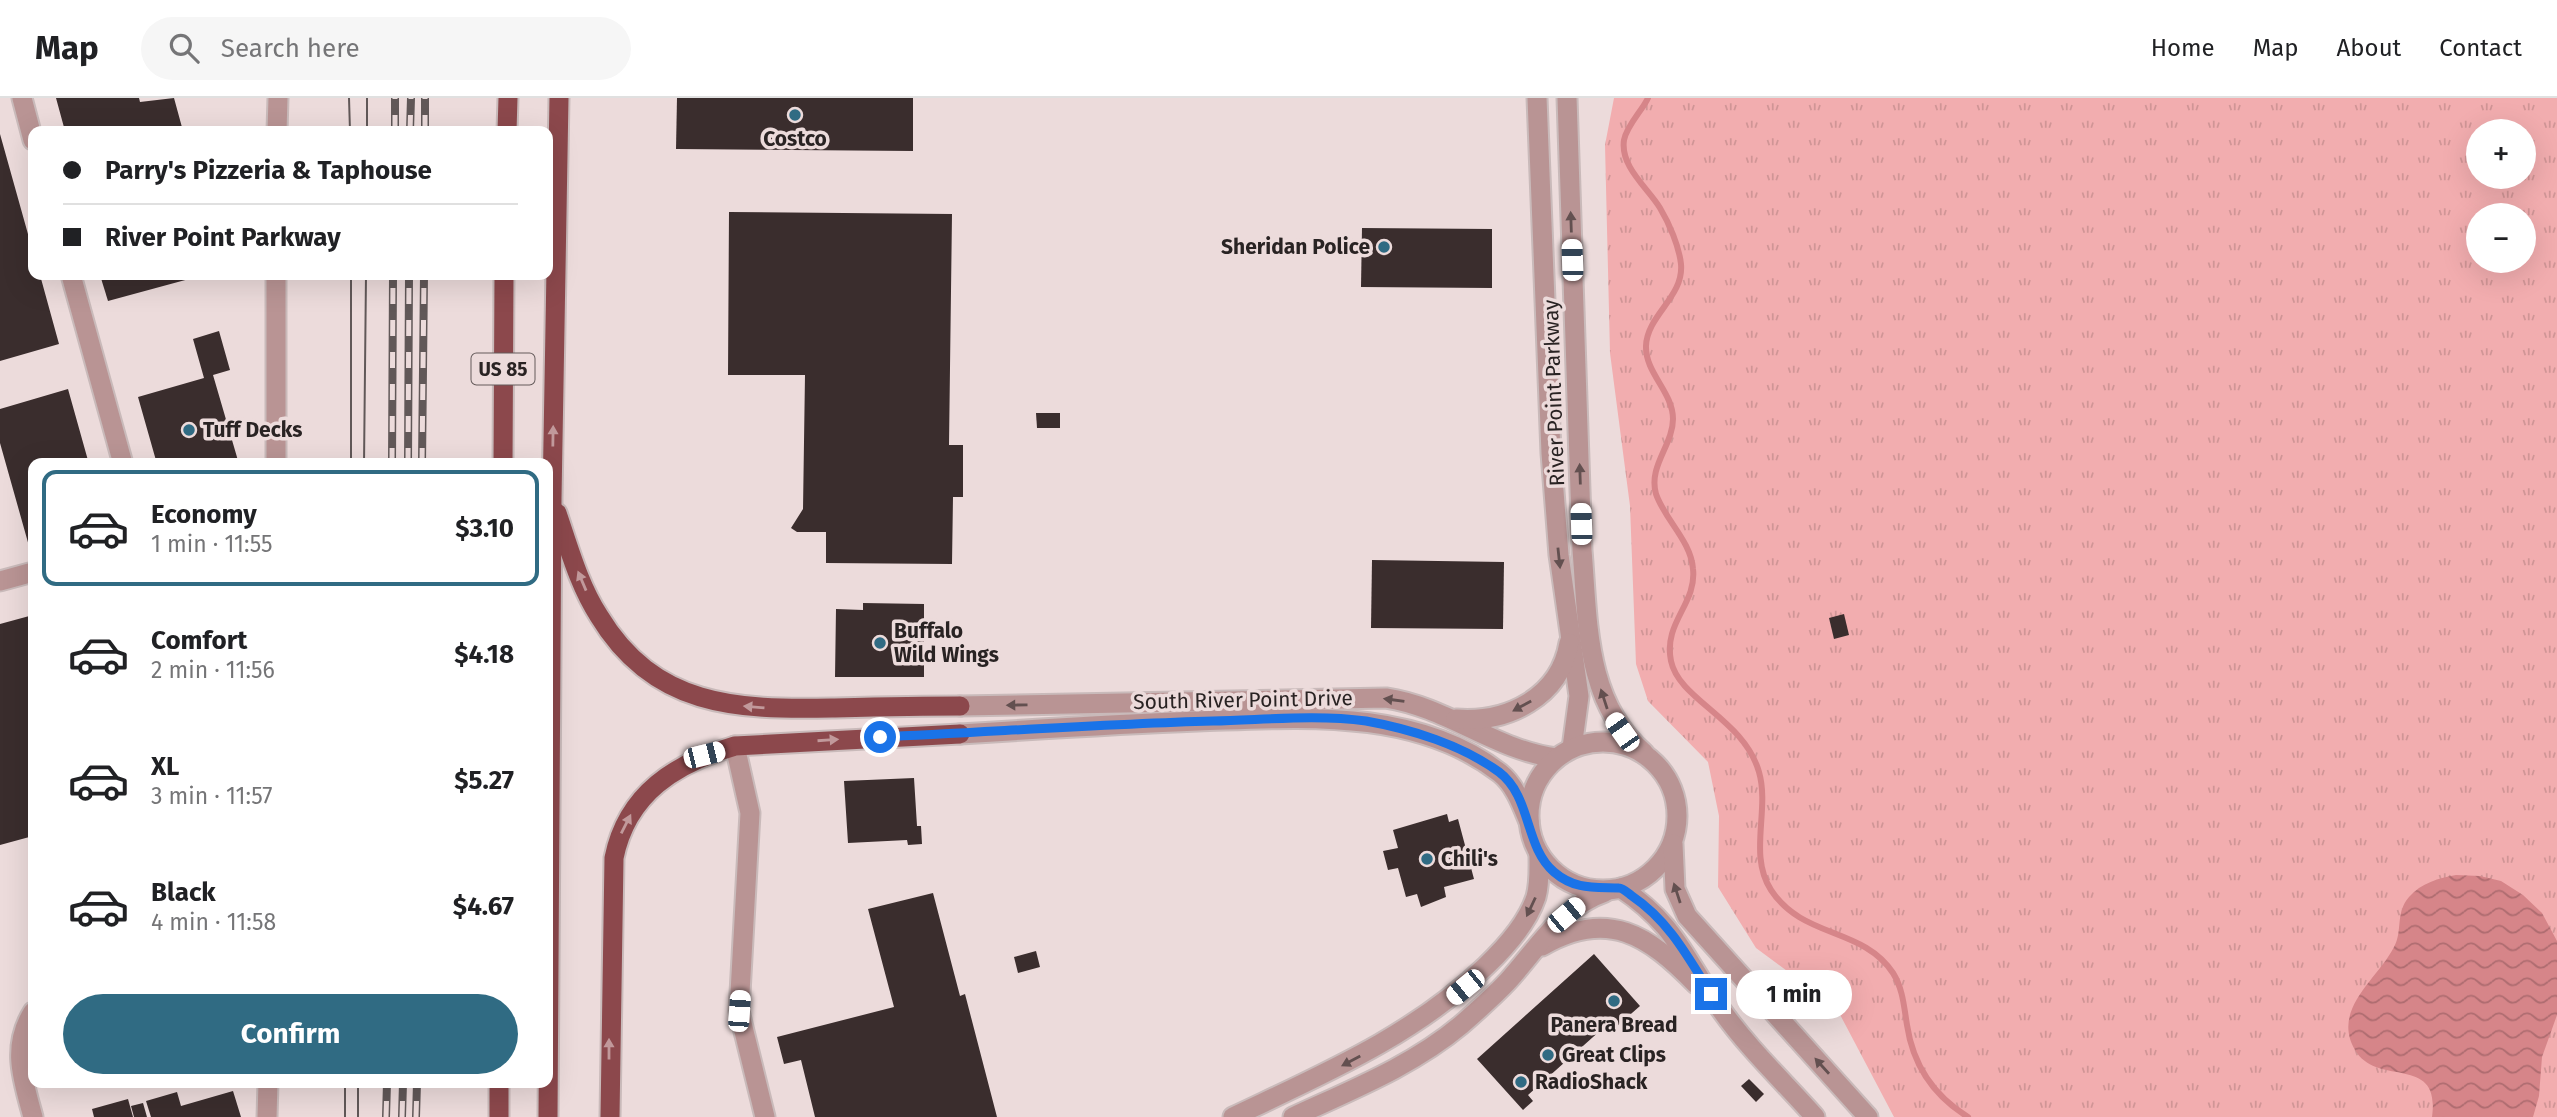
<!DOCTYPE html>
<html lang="en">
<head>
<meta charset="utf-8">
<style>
	:root { --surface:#fff; --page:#f6f6f6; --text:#202124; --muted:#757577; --line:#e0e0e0; --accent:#306b83 }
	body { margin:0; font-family:"Fira Sans",sans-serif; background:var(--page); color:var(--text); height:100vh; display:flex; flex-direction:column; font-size:26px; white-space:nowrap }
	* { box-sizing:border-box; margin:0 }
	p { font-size:23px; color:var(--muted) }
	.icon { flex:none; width:38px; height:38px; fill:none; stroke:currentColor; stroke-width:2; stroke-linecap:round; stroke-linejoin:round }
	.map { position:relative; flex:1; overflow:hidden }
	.details { position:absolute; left:28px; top:360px; width:525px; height:630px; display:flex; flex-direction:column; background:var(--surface); border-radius:14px; box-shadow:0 7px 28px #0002 }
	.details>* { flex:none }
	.hud { position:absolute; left:28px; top:28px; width:525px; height:154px; border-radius:14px; box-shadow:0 7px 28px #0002; display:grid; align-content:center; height:154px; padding:0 35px; background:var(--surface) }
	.controls { position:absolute; left:2466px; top:21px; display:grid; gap:14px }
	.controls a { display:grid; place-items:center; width:70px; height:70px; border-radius:50%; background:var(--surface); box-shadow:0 7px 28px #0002; font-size:35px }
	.end { position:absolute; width:32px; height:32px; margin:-16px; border:9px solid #1a73e8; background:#fff; box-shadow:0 0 0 4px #fff }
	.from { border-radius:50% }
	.bubble { position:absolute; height:49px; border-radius:24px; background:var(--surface); box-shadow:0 7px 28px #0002; font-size:23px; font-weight:700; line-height:49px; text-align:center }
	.car { position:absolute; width:21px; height:42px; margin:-21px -10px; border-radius:9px; box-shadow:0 0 5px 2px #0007; background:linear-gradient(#fff 24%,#345 0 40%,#fff 0 76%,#345 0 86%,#fff 0) }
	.hud b { display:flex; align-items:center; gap:24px; height:66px; font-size:26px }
	.hud b+b { border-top:2px solid var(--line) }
	.hud i { width:18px; height:18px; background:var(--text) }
	ul { padding:12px 0 0; list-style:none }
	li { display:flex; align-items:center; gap:21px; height:116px; margin:0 14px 10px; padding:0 21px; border:4px solid transparent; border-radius:14px }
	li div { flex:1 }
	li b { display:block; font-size:26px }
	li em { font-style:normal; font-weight:700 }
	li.on { border-color:var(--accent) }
	li>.icon { width:63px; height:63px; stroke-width:1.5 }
	.button { display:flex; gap:14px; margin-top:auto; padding:14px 35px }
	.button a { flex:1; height:80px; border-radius:42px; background:var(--accent); color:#fff; font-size:28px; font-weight:700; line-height:80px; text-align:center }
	header { display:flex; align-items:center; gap:42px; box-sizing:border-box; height:98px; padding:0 35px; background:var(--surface); border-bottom:2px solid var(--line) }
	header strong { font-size:33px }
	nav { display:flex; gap:38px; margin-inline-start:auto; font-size:24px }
	.search { width:490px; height:63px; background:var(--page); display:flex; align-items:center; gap:18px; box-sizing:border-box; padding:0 24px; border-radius:38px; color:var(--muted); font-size:26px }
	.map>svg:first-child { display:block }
	.grass { fill:url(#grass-tufts); fill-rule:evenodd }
	.water { fill:url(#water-waves) }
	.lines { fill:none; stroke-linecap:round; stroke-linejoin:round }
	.stream { stroke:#d68589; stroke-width:6 }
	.building { fill:#3a2d2d }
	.minor-casing { stroke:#c9baba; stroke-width:23 }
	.tertiary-casing { stroke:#c9baba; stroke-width:23 }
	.trunk-casing { stroke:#c9baba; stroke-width:23 }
	.minor { stroke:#b99494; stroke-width:19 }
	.tertiary { stroke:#b99494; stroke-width:19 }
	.trunk { stroke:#8c484c; stroke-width:19 }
	.tram { stroke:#615858; stroke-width:2 }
	.rail-casing { stroke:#615858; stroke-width:8 }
	.rail { stroke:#ecdbdb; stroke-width:5; stroke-dasharray:16; stroke-linecap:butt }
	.oneway { fill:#635050 }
	.oneway2 { fill:#c1999b }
	.route { stroke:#1a73e8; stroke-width:9 }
	.poi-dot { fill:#306b83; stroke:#ecdbdb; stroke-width:2.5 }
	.labels { text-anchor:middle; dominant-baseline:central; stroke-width:7; stroke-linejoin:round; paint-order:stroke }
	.shield { fill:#ecdbdb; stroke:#645a5a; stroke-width:2 }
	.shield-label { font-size:19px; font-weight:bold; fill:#292323 }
	.poi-label { font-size:21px; font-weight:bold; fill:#292323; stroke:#ecdbdb; text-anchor:start }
	.street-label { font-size:21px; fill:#292323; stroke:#ecdbdb }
</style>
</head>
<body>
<header>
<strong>Map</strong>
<div class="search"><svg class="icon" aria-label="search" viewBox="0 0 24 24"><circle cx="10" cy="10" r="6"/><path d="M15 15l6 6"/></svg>Search here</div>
<nav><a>Home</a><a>Map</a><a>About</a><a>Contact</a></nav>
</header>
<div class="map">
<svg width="2557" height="1019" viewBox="0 0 2557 1019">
	<defs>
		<pattern id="grass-tufts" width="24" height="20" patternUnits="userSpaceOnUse" patternTransform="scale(1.75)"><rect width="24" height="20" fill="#f2adaf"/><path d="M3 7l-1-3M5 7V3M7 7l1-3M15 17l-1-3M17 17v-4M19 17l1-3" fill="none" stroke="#d09596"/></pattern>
		<pattern id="water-waves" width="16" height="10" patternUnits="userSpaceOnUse" patternTransform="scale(1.75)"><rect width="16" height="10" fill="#d68589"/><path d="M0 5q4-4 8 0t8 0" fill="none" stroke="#ae6c70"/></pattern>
	</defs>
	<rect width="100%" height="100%" fill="#ecdbdb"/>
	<path class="grass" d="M1614,0h943v1019h-663l-58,-110 -80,-59 -38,-61 1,-71 -11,-54 -60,-61 -12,-37 -6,-158 -20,-153 -5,-208zM2478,33h46v46h-46zM2478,117h46v46h-46z"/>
	<path class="water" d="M2456,777l24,1 21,5 22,14 19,18 15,28v74l-15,42 -3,39 -6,21h-101c9,-64 -55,-29 -77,-67 -24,-41 23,-71 39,-103 9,-16 1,-34 15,-50 12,-14 30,-19 47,-22z"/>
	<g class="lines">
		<path class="stream" d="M1648,0c-6,13 -21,27 -24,42 -4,27 24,48 36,68 9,15 19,38 21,56 3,33 -34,51 -35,82 -1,27 27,46 27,73 0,26 -25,47 -17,75 9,26 35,47 37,75 4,35 -30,53 -22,92 8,39 73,58 88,111 11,38 -11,83 12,118 32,49 92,37 122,83 10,16 11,34 14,52 6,40 27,71 61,92"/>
	</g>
	<g class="building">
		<polygon points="56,0 139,0 140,4 174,0 183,33 65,33"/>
		<polygon points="677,0 913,0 913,53 676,51"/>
		<polygon points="0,36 33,154 33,177 40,177 59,246 0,263"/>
		<polygon points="729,114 952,116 949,347 963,347 963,399 953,399 952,466 826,465 826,434 797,434 791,430 803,411 805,277 728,277"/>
		<polygon points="1362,130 1492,131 1492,190 1361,189"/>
		<polygon points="100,177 200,177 200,178 108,203"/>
		<polygon points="219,233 230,272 213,277 239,366 157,366 138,299 204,280 193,241"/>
		<polygon points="68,291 89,366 33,366 33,447 29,448 0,345 0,311"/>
		<polygon points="1036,315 1060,315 1060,330 1037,330"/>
		<polygon points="1372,462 1504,464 1503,531 1371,530"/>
		<polygon points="863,505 924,506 924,579 835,579 836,511 863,512"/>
		<polygon points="1844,516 1849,537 1834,541 1829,520"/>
		<polygon points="33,517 33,738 0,747 0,526"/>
		<polygon points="914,680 917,728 921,728 922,746 908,747 907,742 848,745 844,683"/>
		<polygon points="1447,716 1449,724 1458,721 1474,781 1444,789 1446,799 1421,809 1417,796 1406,799 1398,770 1388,772 1383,753 1398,750 1393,732"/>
		<polygon points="933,795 960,898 965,896 997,1019 815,1019 801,962 784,966 777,939 894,909 868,811"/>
		<polygon points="1036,853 1040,869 1018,875 1014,859"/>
		<polygon points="1594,856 1640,908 1616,929 1611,923 1528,997 1533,1003 1523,1012 1477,961"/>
		<polygon points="1749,981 1764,996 1756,1004 1741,988"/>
		<polygon points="233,993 241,1019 151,1019 146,1003 177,994 181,1008"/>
		<polygon points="128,1001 133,1019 94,1019 92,1011"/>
		<polygon points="143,1005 147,1019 134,1019 131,1008"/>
	</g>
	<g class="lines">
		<g class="minor-casing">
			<g id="minor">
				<polyline points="22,0 33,42"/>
				<polyline points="71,177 123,366"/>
				<polyline points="0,483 33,474"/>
				<polyline points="735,648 750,715 739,913 765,1019"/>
				<path d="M33,1019c-10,-37 -22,-70 0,-105"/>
			</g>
		</g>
		<g class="tertiary-casing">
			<g id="tertiary">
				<polyline points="1537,0 1551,355 1559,457 1579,598 1572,650"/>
				<path d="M1567,0l15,452c6,72 3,152 62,203"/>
				<polyline points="277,33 278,0"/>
				<polyline points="276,366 276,177"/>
				<path d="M960,608l426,-8c61,9 109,52 170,60"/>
				<path d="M1456,621c52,4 104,-22 113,-76"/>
				<path d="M960,636c79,-5 158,-10 238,-13 100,-3 217,-14 302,52 15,12 22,32 29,49"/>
				<circle cx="1603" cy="718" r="74"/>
				<polyline points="1673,746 1675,791 1687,818 1868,1019"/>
				<path d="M1621,790c58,39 62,71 101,123 27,38 62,71 93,106"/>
				<path d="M1542,848c66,-38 106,-11 154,38"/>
				<polyline points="267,1019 268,985"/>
				<path d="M1233,1019c90,-43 180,-81 253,-151 20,-19 41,-42 50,-69 4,-14 3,-29 3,-43"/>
				<path d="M1293,1019c58,-27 119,-51 168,-92 16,-14 32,-28 47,-44 30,-33 53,-74 97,-89"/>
			</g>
		</g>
		<g class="trunk-casing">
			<g id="trunk">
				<polyline points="507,33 508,0"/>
				<polyline points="503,366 504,177"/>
				<path d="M557,415c12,35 22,72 42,103 55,91 137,94 233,92 43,-1 85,-2 128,-2"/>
				<polyline points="499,1019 499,985"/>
				<polyline points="548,1019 552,400 559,0"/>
				<path d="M610,1019l4,-259c13,-65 62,-95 121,-112l225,-12"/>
			</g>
		</g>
		<use href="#minor" class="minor"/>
		<use href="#tertiary" class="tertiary"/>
		<use href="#trunk" class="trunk"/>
		<g class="tram">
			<polyline points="349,0 350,33"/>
			<polyline points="367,33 367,0"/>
			<polyline points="351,177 351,366"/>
			<polyline points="364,366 366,177"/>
			<polyline points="345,1019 345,985"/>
			<polyline points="358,1019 358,985"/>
		</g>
		<g class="rail-casing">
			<g id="rail">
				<polyline points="395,33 395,0"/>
				<polyline points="410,33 411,0"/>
				<polyline points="425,33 425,0"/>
				<polyline points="392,366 393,177"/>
				<polyline points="408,366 409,177"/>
				<polyline points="422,366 424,177"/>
				<polyline points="386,1019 387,985"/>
				<polyline points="402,1019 403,985"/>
				<polyline points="416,1019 417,985"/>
			</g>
		</g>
		<use href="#rail" class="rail"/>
	</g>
	<defs><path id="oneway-solid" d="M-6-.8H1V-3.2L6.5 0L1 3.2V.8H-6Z" transform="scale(1.75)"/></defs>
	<g class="oneway">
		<use href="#oneway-solid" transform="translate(1571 124) rotate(-92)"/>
		<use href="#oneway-solid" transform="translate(1580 376) rotate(-92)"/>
		<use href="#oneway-solid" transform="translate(1559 460) rotate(84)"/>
		<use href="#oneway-solid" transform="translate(1604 601) rotate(-108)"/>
		<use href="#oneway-solid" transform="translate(1394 602) rotate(-172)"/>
		<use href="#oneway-solid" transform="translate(1017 607) rotate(179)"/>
		<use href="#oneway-solid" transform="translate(1522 608) rotate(151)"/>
		<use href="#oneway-solid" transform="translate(1677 795) rotate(-108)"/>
		<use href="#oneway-solid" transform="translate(1531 809) rotate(115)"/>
		<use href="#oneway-solid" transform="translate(1351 963) rotate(152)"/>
		<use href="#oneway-solid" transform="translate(1822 968) rotate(-132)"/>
	</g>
	<g class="oneway2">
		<use href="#oneway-solid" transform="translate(553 338) rotate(-89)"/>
		<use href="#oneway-solid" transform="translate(582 483) rotate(-113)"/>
		<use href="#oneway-solid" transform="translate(754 609) rotate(-175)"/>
		<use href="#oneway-solid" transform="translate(828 642) rotate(-4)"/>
		<use href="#oneway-solid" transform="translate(626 726) rotate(-63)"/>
		<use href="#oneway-solid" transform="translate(609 951) rotate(-90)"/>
	</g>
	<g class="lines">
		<path class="route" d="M880,639c111,-5 222,-13 333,-16 50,-1 104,-7 153,0 45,8 96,24 133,51 33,25 25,74 55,100 21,18 40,15 65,16 4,0 9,5 13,8 37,25 56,61 79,98"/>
	</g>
	<g class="poi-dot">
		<circle cx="795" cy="17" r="7"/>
		<circle cx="1384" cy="149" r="7"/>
		<circle cx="189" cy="332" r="7"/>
		<circle cx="880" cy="545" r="7"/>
		<circle cx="1427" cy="761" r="7"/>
		<circle cx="1614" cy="903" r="7"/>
		<circle cx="1548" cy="957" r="7"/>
		<circle cx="1521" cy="984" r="7"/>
	</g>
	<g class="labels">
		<rect class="shield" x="471.5" y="255.5" width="63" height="31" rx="5"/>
		<g class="shield-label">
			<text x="503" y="271">US 85</text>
		</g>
		<g class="poi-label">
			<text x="795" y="41" text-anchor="middle">Costco</text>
			<text x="1370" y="149" text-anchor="end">Sheridan Police</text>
			<text x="203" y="332">Tuff Decks</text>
			<text x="894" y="533">Buffalo<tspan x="894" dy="24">Wild Wings</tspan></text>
			<text x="1441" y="761">Chili's</text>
			<text x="1614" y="927" text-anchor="middle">Panera Bread</text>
			<text x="1562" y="957">Great Clips</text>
			<text x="1535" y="984">RadioShack</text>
		</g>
		<g class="street-label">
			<text transform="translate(1554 295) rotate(-92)">River Point Parkway</text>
			<text transform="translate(1243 602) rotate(-1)">South River Point Drive</text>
		</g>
	</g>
</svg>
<div class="controls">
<a>+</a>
<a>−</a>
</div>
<i class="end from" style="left:880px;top:639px"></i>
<i class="end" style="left:1711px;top:896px"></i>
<div class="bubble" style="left:1736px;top:872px;width:116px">1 min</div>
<i class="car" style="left:1572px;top:162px;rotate:358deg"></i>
<i class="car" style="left:1581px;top:426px;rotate:358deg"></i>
<i class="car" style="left:1622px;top:634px;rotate:325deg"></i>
<i class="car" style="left:704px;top:657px;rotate:76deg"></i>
<i class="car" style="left:1566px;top:817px;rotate:50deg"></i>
<i class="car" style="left:1465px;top:889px;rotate:231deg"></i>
<i class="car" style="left:739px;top:913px;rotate:4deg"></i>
<div class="hud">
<b><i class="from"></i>Parry's Pizzeria &amp; Taphouse</b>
<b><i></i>River Point Parkway</b>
</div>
<section class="details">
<ul>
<li class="on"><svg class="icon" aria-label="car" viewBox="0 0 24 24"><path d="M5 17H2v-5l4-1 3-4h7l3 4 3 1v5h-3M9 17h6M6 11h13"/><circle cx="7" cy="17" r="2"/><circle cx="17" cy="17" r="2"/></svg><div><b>Economy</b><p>1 min · 11:55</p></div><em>$3.10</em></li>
<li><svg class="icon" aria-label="car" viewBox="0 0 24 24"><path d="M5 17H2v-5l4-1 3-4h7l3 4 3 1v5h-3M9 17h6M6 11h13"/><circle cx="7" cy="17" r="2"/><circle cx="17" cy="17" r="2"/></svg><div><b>Comfort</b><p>2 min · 11:56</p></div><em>$4.18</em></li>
<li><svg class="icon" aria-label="car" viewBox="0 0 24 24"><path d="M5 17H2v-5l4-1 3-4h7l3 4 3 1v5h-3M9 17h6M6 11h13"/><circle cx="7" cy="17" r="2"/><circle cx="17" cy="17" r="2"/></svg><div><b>XL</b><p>3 min · 11:57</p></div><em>$5.27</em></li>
<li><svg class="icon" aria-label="car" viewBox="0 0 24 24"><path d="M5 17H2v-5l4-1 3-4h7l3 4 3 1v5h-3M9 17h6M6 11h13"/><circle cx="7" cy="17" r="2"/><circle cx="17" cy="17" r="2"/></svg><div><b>Black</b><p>4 min · 11:58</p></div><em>$4.67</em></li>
</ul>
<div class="button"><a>Confirm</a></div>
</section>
</div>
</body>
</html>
